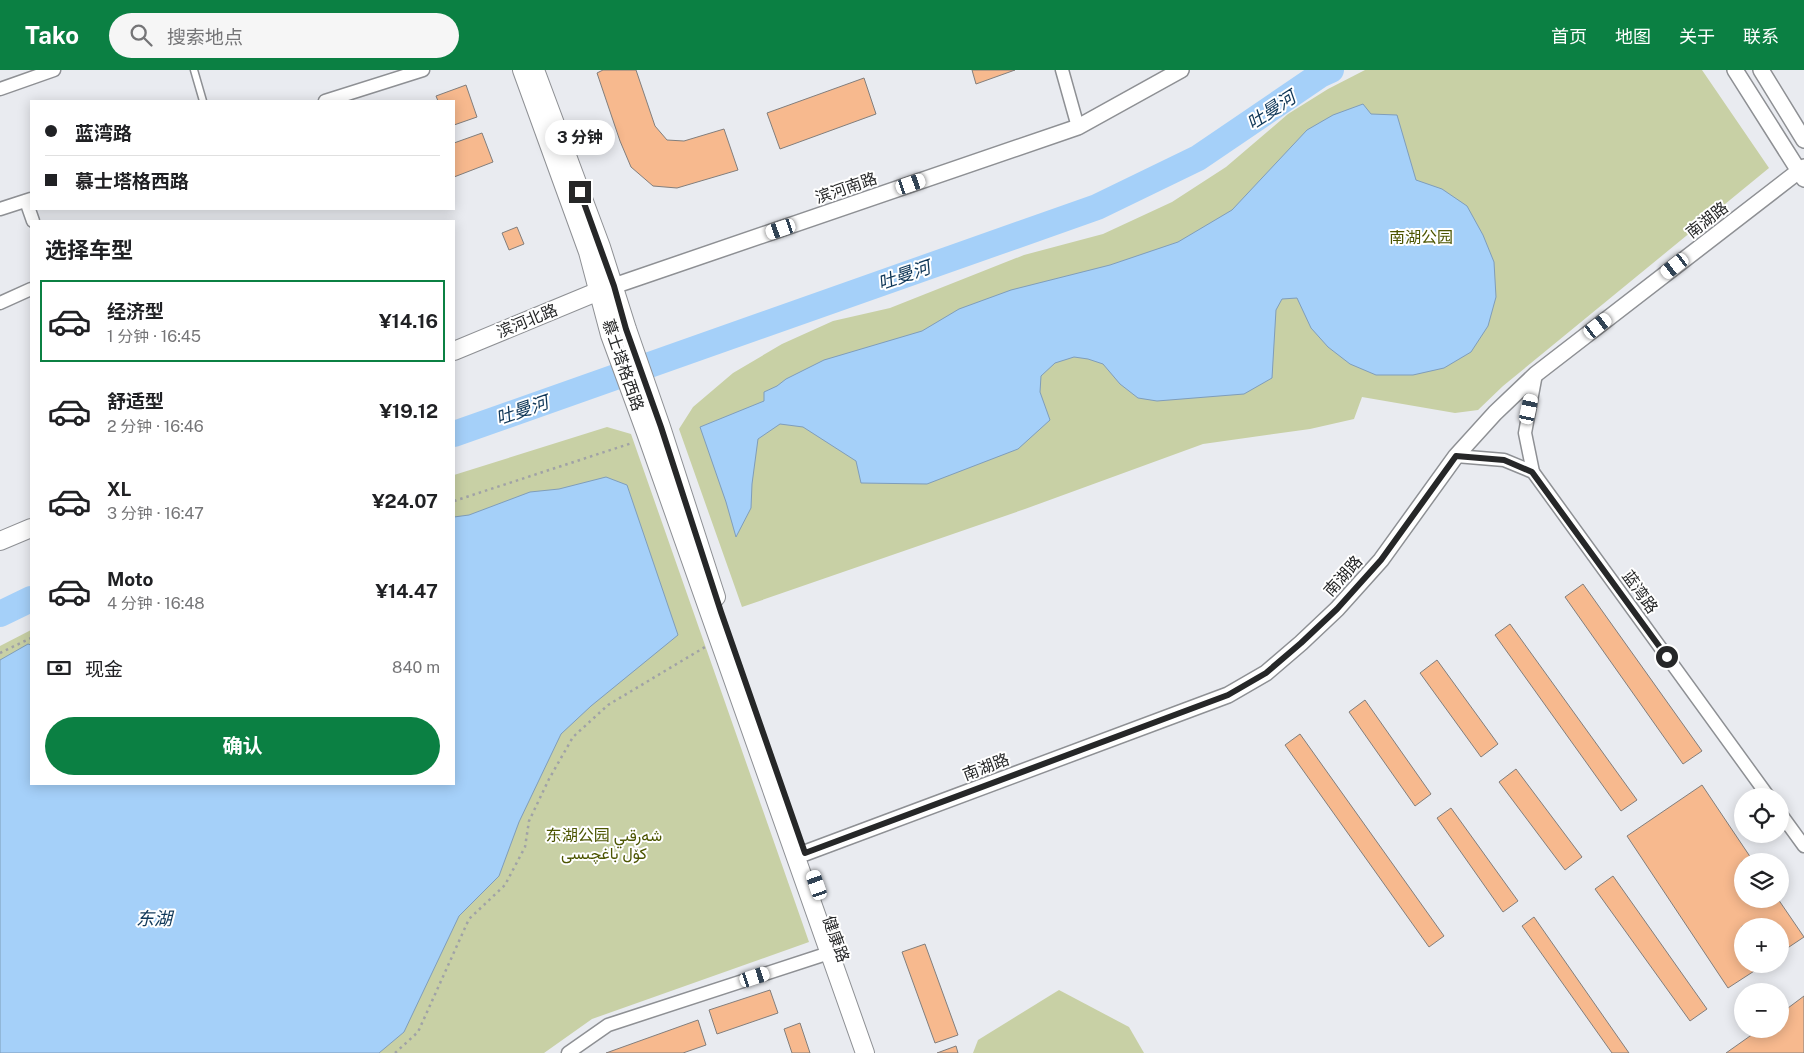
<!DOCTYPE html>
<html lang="zh">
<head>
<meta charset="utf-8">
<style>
	:root { --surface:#fff; --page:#f6f6f6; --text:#202124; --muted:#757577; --line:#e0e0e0; --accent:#0b8043 }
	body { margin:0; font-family:"Public Sans",Vazirmatn,"Noto Sans SC",sans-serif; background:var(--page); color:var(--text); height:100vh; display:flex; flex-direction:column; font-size:19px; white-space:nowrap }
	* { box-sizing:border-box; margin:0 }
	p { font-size:16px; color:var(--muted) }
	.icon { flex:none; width:28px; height:28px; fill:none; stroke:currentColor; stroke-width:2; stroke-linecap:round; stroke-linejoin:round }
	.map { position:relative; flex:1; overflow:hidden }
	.panel { position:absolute; left:30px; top:150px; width:425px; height:565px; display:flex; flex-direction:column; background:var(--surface); border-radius:0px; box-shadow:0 2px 12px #0003 }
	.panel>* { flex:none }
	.top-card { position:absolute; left:30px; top:30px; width:425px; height:110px; border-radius:0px; box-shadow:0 2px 12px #0003; display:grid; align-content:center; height:110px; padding:0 15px; background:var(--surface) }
	.controls { position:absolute; left:1734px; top:718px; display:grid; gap:10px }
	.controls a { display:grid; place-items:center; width:55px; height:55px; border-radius:50%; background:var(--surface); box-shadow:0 2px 12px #0003; font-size:25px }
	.end { position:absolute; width:22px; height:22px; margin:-11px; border:6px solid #262728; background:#fff; box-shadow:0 0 0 2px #fff }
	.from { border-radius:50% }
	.bubble { position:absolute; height:35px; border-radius:18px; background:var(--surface); box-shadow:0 2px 12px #0003; font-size:16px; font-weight:700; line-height:35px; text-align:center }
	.car { position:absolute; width:15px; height:30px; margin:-15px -8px; border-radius:6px; box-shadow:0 0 4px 1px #0007; background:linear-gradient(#fff 24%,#345 0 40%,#fff 0 76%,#345 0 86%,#fff 0) }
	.top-card b { display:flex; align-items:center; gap:18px; height:48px; font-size:19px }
	.top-card b+b { border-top:1px solid var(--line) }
	.top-card i { width:12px; height:12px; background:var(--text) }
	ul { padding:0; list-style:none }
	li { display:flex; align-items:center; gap:15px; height:82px; margin:0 10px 8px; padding:0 5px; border:2px solid transparent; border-radius:0px }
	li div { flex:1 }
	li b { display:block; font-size:19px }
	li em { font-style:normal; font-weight:700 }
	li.selected { border-color:var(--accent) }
	li>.icon { width:45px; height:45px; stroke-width:1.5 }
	h2 { padding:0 15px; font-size:22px; line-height:60px }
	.pay { display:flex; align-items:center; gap:12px; height:55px; padding:0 15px; font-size:19px }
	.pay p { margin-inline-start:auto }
	.button { display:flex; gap:10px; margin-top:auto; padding:10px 15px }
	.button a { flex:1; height:58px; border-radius:30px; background:var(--accent); color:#fff; font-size:20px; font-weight:700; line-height:58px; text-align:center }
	header { display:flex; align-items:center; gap:30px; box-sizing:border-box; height:70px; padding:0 25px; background:var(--accent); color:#fff }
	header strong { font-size:24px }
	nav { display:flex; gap:28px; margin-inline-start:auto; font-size:18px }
	.search { width:350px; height:45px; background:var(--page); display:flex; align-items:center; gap:12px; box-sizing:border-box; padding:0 18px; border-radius:28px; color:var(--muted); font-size:19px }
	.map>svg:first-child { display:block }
	.green { fill:#c8d0a5 }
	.water { fill:#a5d0f9; stroke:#7f9dba }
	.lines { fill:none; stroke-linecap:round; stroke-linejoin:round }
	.river { stroke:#a5d0f9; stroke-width:26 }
	.building { fill:#f7b98e; stroke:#827e7c }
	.service-casing { stroke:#8e9094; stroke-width:9 }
	.minor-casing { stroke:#8e9094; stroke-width:15 }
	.tertiary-casing { stroke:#8e9094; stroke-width:18 }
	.secondary-casing { stroke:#8e9094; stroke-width:20 }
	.path { stroke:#a0a2a6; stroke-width:2.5; stroke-dasharray:2.5 4; stroke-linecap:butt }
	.service { stroke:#fff; stroke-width:6 }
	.minor { stroke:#fff; stroke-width:12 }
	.tertiary { stroke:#fff; stroke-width:15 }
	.secondary { stroke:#fff; stroke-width:18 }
	.route { stroke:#262728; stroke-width:6 }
	.labels { text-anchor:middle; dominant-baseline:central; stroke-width:4; stroke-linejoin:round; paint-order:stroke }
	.street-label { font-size:16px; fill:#262728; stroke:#fff }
	.park-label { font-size:16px; fill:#4c5501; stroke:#fff }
	.water-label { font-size:18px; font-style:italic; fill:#0f3758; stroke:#fff }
</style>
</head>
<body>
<header>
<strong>Tako</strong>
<div class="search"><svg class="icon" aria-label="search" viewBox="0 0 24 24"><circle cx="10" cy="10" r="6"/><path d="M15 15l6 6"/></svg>搜索地点</div>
<nav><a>首页</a><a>地图</a><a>关于</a><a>联系</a></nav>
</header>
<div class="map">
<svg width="1804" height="983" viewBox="0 0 1804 983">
	<rect width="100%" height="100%" fill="#e9ebf0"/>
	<g class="green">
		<polygon points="1365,0 1702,0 1769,98 1503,316 1478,340 1455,343 1362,327 1354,349 1310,359 1203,374 1025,439 742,537 679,359 693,337 733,303 782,274 833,251 890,238 1024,185 1103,164 1172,132 1226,97 1288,44 1328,19"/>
		<polygon points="607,357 631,364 809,872 592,949 544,983 0,983 0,576 31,560 31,714 454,714 454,405"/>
		<polygon points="1059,920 1129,957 1144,983 973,983 978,970"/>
	</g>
	<g class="water">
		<polygon points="1363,34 1371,44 1397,45 1416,110 1442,119 1467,136 1483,165 1494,192 1496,227 1488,256 1471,282 1444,298 1413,305 1376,305 1350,294 1328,277 1311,258 1297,228 1282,229 1276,240 1272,308 1244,324 1157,331 1138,328 1120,314 1103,294 1088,289 1074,287 1055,293 1041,306 1040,322 1050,350 1018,379 927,414 861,413 856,391 803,357 780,354 758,369 752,414 751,438 736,467 726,432 700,357 764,331 764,322 777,316 786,309 824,290 922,261 959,239 1011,220 1110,195 1178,172 1232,140 1307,60 1333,45"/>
		<polygon points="606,407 627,415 678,565 591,636 561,664 519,752 499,806 459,846 404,962 379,983 0,983 0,590 28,574 31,575 31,714 454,714 454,447 469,445 530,422 559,419"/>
	</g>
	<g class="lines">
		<g class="river">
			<polyline points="454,364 1097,137 1198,88 1320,5 1331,0"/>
			<polyline points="0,544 31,529"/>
		</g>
	</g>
	<g class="building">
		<polygon points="603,0 636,0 655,56 667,70 684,71 724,59 738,100 677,118 653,116 631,97 620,71 597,3"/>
		<polygon points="972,0 1015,0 976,14"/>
		<polygon points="864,8 876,44 780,79 767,43"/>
		<polygon points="466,15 477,47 454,55 454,31 438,31 436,26"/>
		<polygon points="482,63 493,92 454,107 454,73"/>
		<polygon points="517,157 524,174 509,180 502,163"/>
		<polygon points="1583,514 1702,681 1683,694 1565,527"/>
		<polygon points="1510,554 1637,730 1621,741 1495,565"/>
		<polygon points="1437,590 1498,674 1481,687 1420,603"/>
		<polygon points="1365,630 1431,724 1415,736 1349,642"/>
		<polygon points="1300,664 1444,866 1429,877 1285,675"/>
		<polygon points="1516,699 1582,787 1565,800 1499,712"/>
		<polygon points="1702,715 1753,791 1742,791 1742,829 1778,829 1804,867 1780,883 1780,856 1742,856 1742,894 1765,894 1728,918 1627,766"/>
		<polygon points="1451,738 1518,831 1503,842 1437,748"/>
		<polygon points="1613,806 1707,939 1690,951 1595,819"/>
		<polygon points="1534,847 1629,983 1612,983 1522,856"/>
		<polygon points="925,874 958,965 935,973 902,882"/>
		<polygon points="770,920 778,943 717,964 709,940"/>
		<polygon points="1804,926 1804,983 1726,983 1760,959 1780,959 1780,944"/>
		<polygon points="698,950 706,975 683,983 606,983"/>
		<polygon points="800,953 810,983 792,983 784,959"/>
		<polygon points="956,976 958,983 937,983"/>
	</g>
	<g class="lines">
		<g class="service-casing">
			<polyline id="service" points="194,0 203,31"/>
		</g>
		<g class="minor-casing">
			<g id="minor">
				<polyline points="1062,0 1078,57"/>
				<polyline points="0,19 54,0"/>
				<polyline points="325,31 423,0"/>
				<polyline points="26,131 33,151"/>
				<polyline points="0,139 31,129"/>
				<polyline points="0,233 31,219"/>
				<polyline points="1456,386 1504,390 1533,402 1768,726"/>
				<polyline points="1533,402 1525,363 1536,304"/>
				<polyline points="1780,743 1804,776"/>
				<polyline points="568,983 608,955 829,883"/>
			</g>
		</g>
		<g class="tertiary-casing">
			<g id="tertiary">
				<polyline points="1735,0 1804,109"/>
				<polyline points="1761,0 1804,70"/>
				<polyline points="602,220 1078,57 1181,0"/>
				<polyline points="805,783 1228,625 1266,603 1301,573 1337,539 1381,490 1456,386 1495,343 1536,304 1804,97"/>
			</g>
		</g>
		<g class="secondary-casing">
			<g id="secondary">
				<polyline points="522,0 588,182 610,265 646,363 865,983"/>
				<polyline points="535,0 601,177 627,259 661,357 716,527"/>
				<polyline points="454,281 599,221"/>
				<polyline points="0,471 31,458"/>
			</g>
		</g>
		<g class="path">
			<polyline points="454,431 632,373"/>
			<polyline points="0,583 31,568"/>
			<polyline points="395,983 418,962 469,849 505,815 525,777 529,751 549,709 573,667 608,635 705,577"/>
		</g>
		<use href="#service" class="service"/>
		<use href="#minor" class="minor"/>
		<use href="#tertiary" class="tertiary"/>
		<use href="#secondary" class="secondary"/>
	</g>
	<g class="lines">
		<polyline class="route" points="580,122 614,216 626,259 661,357 721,542 805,783 1228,625 1266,603 1301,573 1337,539 1381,490 1456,386 1504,390 1532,402 1667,587"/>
	</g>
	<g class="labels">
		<g class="street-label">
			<text transform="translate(846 118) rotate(-19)">滨河南路</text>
			<text transform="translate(1707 150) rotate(-38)">南湖路</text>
			<text transform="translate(527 251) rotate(-22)">滨河北路</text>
			<text transform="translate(623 295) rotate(71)">慕士塔格西路</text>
			<text transform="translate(1343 506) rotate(-48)">南湖路</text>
			<text transform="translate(1640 522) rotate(54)">蓝湾路</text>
			<text transform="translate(986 697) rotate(-21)">南湖路</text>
			<text transform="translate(836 869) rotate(70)">健康路</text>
		</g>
		<g class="park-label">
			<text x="1421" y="167">南湖公园</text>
			<text x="604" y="765">东湖公园 شەرقىي<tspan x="604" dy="18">كۆل باغچىسى</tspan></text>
		</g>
		<g class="water-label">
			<text transform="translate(1271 40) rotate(-33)">吐曼河</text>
			<text transform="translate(904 205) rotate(-19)">吐曼河</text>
			<text transform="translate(522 340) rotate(-19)">吐曼河</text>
			<text x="154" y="848">东湖</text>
		</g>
	</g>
</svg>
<div class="controls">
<a><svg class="icon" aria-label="locate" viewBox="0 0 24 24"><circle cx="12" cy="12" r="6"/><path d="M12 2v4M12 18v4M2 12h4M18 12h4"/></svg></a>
<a><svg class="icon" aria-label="layers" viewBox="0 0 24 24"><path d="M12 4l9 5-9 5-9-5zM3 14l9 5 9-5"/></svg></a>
<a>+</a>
<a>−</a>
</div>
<i class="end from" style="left:1667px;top:587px"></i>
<i class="end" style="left:580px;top:122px"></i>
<div class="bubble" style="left:545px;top:50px;width:70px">3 分钟</div>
<i class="car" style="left:911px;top:114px;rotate:71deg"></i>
<i class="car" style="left:781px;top:159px;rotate:251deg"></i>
<i class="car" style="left:1675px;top:196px;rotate:232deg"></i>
<i class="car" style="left:1598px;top:256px;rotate:52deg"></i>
<i class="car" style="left:1529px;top:339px;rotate:12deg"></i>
<i class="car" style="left:817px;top:815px;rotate:341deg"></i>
<i class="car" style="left:755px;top:907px;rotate:72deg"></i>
<div class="top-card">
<b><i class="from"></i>蓝湾路</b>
<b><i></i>慕士塔格西路</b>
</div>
<section class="panel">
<h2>选择车型</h2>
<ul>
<li class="selected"><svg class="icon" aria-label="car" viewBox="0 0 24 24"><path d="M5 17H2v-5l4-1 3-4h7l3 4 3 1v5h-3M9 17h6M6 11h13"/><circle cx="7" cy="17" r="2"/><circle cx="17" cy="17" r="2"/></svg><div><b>经济型</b><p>1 分钟 · 16:45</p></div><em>¥14.16</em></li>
<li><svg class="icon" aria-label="car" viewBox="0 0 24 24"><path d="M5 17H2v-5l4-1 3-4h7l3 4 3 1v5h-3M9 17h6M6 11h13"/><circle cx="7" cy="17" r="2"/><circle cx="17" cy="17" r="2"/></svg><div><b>舒适型</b><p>2 分钟 · 16:46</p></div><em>¥19.12</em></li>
<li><svg class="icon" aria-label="car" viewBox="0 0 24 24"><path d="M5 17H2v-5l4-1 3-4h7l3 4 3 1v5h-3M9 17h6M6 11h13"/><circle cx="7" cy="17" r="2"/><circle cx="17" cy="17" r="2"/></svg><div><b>XL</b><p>3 分钟 · 16:47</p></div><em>¥24.07</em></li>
<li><svg class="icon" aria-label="car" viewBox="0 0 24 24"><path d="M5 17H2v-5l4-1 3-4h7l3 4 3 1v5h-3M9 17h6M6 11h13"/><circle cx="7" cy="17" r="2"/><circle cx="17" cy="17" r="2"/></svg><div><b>Moto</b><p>4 分钟 · 16:48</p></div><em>¥14.47</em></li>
</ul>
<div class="pay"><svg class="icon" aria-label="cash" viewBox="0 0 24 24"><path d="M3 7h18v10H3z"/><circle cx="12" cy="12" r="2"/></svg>现金<p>840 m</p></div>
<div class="button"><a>确认</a></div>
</section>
</div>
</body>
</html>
